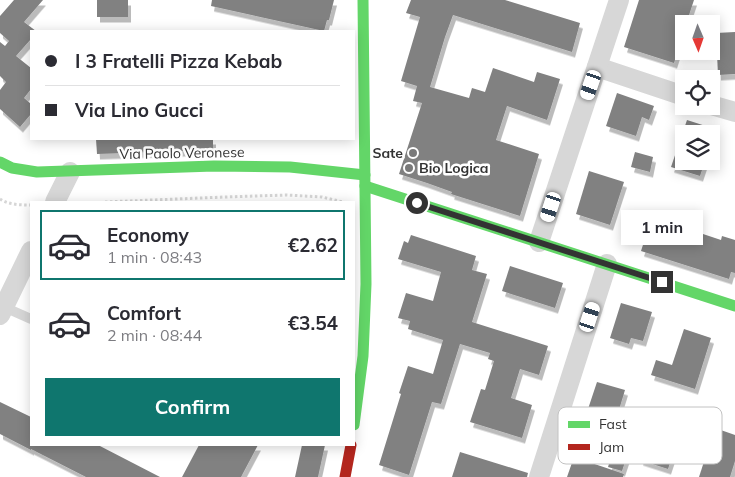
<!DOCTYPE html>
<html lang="en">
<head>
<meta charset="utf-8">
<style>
	:root { --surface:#fff; --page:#f2f2f3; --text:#2b2b33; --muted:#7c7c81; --line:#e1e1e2; --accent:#0f766e }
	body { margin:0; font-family:Mulish,sans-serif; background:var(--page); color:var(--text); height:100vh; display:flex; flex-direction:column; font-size:19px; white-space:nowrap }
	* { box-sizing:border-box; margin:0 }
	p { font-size:16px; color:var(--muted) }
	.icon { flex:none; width:28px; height:28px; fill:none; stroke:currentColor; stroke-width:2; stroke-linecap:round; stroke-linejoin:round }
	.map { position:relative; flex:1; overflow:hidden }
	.panel { position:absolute; left:30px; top:201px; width:325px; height:245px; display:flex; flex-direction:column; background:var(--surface); border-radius:0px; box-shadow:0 2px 12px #0003 }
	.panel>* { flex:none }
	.guide { position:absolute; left:30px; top:30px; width:325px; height:110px; border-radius:0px; box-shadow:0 2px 12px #0003; display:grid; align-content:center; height:110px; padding:0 15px; background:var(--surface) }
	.needle { width:32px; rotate:178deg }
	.buttons { position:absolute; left:675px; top:15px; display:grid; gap:10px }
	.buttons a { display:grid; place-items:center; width:45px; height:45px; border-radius:0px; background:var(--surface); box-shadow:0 2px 12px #0003; font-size:25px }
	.end { position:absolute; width:22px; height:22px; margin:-11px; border:6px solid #333; background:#fff; box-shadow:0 0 0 2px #fff }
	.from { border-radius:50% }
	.bubble { position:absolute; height:35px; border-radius:0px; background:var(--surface); box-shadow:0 2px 12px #0003; font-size:16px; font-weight:700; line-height:35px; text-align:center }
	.car { position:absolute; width:15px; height:30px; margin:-15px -8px; border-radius:6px; box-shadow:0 0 4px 1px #0007; background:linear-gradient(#fff 24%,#345 0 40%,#fff 0 76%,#345 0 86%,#fff 0) }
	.guide b { display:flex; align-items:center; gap:18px; height:48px; font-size:19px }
	.guide b+b { border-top:1px solid var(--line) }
	.guide i { width:12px; height:12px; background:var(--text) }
	ul { padding:9px 0 0; list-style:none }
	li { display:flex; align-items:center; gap:15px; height:70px; margin:0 10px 8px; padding:0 5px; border:2px solid transparent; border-radius:0px }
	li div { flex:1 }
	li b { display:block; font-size:19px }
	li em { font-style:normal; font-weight:700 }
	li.selected { border-color:var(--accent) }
	li>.icon { width:45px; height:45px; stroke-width:1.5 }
	.primary-button { display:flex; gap:10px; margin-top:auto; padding:10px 15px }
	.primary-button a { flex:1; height:58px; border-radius:0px; background:var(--accent); color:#fff; font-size:20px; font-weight:700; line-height:58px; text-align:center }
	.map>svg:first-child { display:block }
	.building { fill:#818181; filter:url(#shadow) }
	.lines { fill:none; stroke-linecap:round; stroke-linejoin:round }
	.path { stroke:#d6d6d6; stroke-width:3; stroke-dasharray:2.5 2.5; stroke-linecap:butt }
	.lane { stroke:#d7d7d7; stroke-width:10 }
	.street { stroke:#d7d7d7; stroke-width:20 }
	.fast { stroke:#63d668; stroke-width:11 }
	.jam { stroke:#b3261e; stroke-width:11 }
	.route { stroke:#333; stroke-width:6 }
	.poi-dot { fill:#7a7a7a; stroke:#fff; stroke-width:2 }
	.labels { text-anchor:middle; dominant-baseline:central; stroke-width:5; stroke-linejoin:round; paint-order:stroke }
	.street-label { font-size:14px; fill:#333; stroke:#fff }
	.poi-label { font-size:14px; font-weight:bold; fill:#333; stroke:#fff; text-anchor:end }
	.key { fill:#fff; stroke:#c2c2c2; stroke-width:1 }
	.key-label { font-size:14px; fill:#333 }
</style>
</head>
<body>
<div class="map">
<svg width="735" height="477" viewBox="0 0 735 477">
	<defs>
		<filter id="shadow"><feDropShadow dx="3" dy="5.5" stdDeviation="0" flood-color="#0004"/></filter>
	</defs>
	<rect width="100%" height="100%" fill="#fff"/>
	<g class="building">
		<polygon points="14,0 43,0 24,22 36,31 31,31 31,39 16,56 31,68 31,89 24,98 31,104 31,114 20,127 0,109 0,90 6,82 0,76 0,42 5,46 9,41 0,33 0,16"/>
		<rect x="97" y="0" width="31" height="17"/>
		<polygon points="212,0 334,0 329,20 327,20 324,31 211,6"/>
		<polygon points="411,0 505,0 580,23 572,52 453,15 445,37 430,87 469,98 472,88 485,92 493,68 534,82 537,72 560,79 547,120 507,106 496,140 539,154 520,216 451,194 452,192 427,183 399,174 422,103 413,101 417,86 401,81 420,17 406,13"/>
		<polygon points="639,0 694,0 686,24 684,24 684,32 674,63 624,47"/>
		<polygon points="735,32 735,74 718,75 716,33"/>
		<polygon points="617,93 654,106 649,120 642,117 636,136 606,126"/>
		<polygon points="687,120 715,129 711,142 711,134 684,134 684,161 705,161 700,176 671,167"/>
		<polygon points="96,139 213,139 213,150 97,154"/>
		<polygon points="635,152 653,157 650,172 631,167"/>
		<polygon points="589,171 624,182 610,225 576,214"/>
		<polygon points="652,217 721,240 722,236 735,240 735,273 731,272 729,279 641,251"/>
		<polygon points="411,235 476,256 472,270 487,274 472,322 548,346 539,375 520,369 511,398 532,405 522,438 470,422 481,389 485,390 494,361 488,359 490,353 460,344 441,404 432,402 409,475 379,465 401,394 399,393 408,366 433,374 443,340 408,329 410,321 398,318 406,293 433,301 441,272 398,259 404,241 408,243"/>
		<polygon points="510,266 563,283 555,308 502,291"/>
		<polygon points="621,303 652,312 643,341 631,338 629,344 610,338"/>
		<polygon points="684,329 711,338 695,389 651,375 656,360 672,365"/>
		<polygon points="597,382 625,390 611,436 582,427"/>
		<polygon points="0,402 31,417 31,445 98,445 160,477 86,477 31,449 31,450 0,434"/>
		<polygon points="657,409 685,418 668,469 640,460"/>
		<polygon points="715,428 735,435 735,461 730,477 699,477"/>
		<polygon points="199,445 258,445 241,477 182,477"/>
		<polygon points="302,445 325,445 318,477 295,477"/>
		<polygon points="613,451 627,456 622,471 608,467"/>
		<polygon points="460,452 528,473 527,477 452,477"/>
		<polygon points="574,457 624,474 623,477 567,477"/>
	</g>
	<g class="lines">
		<g class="path">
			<path d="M0,199c9,6 21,6 31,6"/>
			<polyline points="105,202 224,197 287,195 322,197 343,202"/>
		</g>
		<polyline class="lane" points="4,307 31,319"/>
		<g class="street">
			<polyline points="597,67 684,96"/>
			<polyline points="711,105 735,112"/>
			<polyline points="55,202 70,172"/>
			<polyline points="539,242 619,0"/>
			<polyline points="0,315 31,251"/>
			<polyline points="539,477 607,264"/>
		</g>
		<g class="fast">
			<polyline points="0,162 12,168 37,172 214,166 290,167 365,175"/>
			<polyline points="365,186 735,306"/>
			<polyline points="354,425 363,356 366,284 363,0"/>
		</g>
		<polyline class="jam" points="345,477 351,445"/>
	</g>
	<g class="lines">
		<polyline class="route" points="417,203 662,282"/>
	</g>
	<g class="poi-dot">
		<circle cx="413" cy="153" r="5"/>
		<circle cx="409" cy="168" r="5"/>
	</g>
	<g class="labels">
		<g class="street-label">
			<text transform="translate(182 153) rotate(-1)">Via Paolo Veronese</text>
		</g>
		<g class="poi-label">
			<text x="403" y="153">Sate</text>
			<text x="419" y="168" text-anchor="start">Bio Logica</text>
		</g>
	</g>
	<rect x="558" y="407" width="164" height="57" rx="8" class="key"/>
	<rect x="568" y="421" width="22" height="7" fill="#63d668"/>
	<rect x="568" y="444" width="22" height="6" fill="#b3261e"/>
	<g class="key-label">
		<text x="599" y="429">Fast</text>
		<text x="599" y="452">Jam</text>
	</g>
</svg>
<div class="buttons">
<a><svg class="needle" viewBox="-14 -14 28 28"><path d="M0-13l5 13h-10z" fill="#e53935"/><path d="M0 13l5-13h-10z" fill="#7c7c81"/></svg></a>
<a><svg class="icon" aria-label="locate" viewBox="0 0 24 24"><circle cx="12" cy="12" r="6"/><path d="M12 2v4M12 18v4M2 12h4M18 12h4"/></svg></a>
<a><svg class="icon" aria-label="layers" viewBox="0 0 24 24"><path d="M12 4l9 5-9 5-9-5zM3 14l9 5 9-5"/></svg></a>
</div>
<i class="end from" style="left:417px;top:203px"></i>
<i class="end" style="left:662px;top:282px"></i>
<div class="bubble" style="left:621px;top:210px;width:82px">1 min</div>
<i class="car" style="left:591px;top:85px;rotate:199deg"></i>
<i class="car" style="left:551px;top:207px;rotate:198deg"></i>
<i class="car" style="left:590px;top:317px;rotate:18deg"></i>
<div class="guide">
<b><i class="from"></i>I 3 Fratelli Pizza Kebab</b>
<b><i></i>Via Lino Gucci</b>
</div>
<section class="panel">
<ul>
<li class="selected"><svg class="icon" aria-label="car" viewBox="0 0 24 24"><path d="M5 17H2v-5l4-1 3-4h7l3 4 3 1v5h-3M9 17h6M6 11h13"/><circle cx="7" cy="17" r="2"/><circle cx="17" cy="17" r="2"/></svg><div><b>Economy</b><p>1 min · 08:43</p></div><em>€2.62</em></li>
<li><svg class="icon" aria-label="car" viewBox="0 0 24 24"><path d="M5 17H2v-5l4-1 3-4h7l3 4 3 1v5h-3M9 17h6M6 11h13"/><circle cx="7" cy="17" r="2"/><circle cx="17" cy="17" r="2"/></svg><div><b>Comfort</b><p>2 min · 08:44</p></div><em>€3.54</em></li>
</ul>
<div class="primary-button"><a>Confirm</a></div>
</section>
</div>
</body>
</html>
